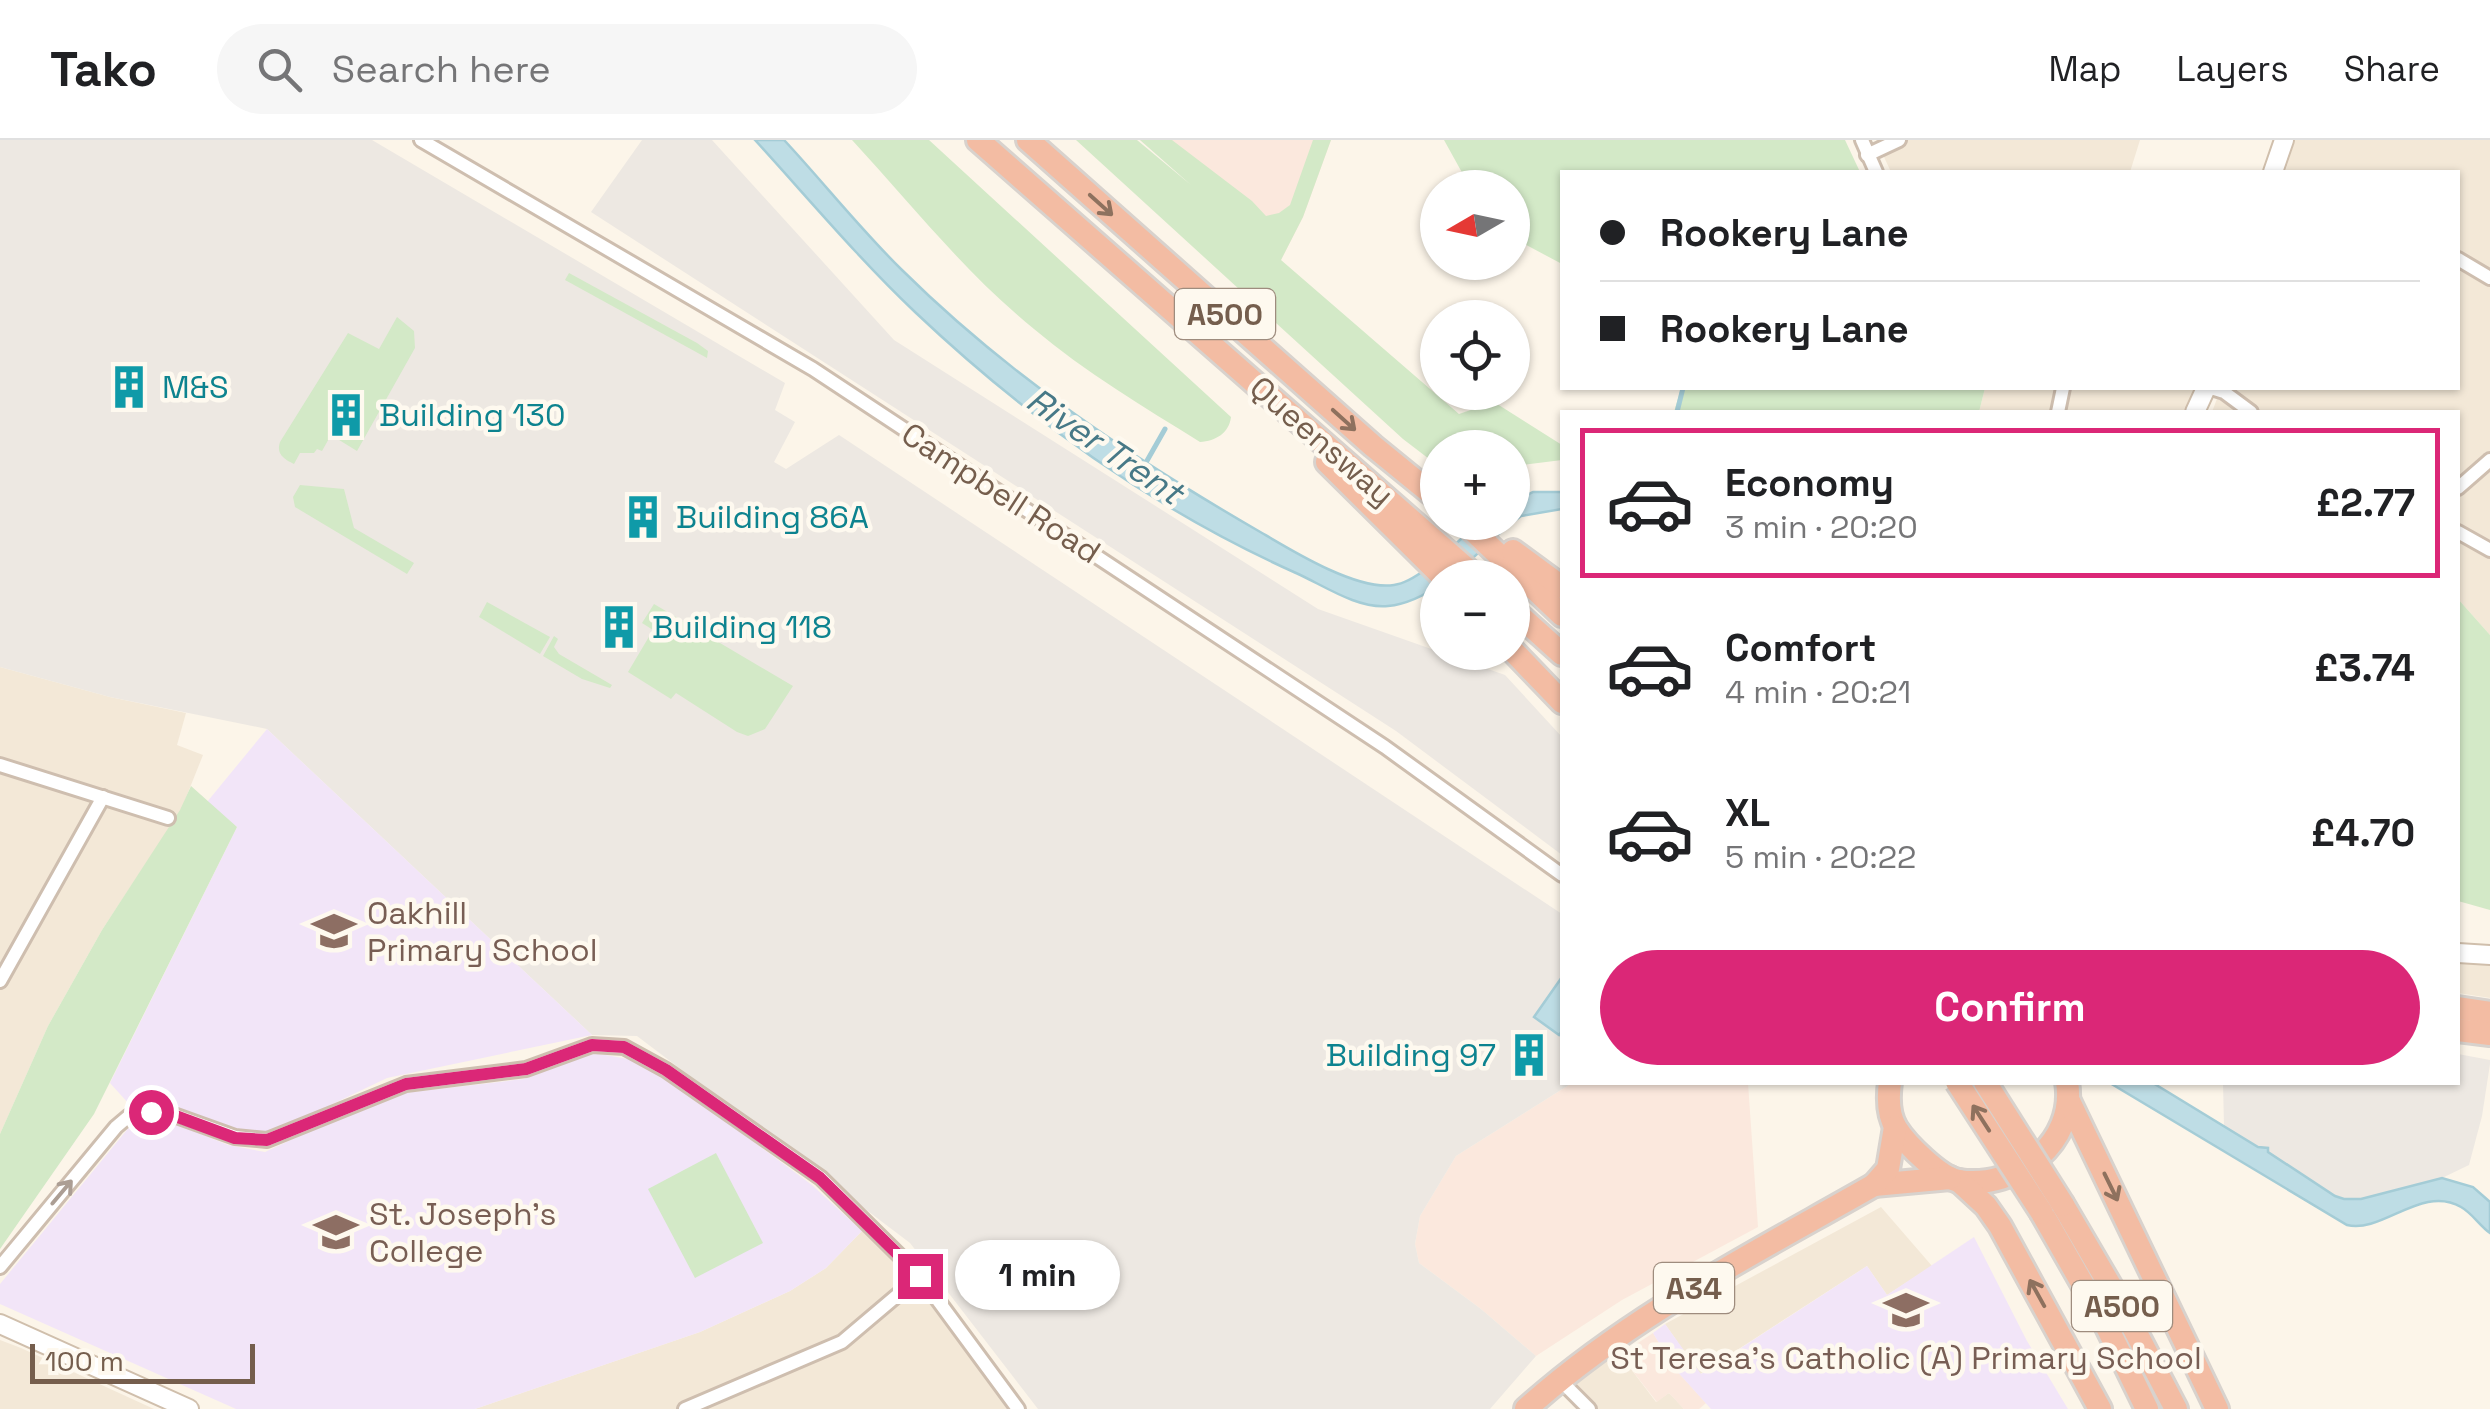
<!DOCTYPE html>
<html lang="en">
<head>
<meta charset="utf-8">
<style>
	:root { --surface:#fff; --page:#f6f6f6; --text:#202124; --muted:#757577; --line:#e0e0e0; --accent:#db2777 }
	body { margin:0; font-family:"Space Grotesk",sans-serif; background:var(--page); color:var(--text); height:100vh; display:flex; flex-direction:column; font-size:38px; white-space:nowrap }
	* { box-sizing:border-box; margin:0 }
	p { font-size:32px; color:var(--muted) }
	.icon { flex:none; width:55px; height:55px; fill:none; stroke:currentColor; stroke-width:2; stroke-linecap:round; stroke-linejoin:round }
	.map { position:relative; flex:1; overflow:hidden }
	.panel { position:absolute; left:1560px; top:270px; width:900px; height:675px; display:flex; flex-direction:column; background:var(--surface); border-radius:0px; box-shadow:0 2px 8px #0004 }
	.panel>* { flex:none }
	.banner { position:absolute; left:1560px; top:30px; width:900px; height:220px; border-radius:0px; box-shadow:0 2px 8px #0004; display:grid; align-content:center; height:220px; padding:0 40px; background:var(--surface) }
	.needle { width:65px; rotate:261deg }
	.tools { position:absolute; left:1420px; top:30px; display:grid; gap:20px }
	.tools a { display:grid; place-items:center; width:110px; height:110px; border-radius:50%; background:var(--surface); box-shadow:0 2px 8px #0004; font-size:50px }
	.scale { position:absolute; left:30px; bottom:25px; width:225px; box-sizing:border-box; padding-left:10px; border:5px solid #755e4d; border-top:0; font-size:28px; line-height:35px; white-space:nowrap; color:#755e4d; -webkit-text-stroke:8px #fef9ef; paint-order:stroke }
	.end { position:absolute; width:45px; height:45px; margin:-22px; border:12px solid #db2777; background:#fff; box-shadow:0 0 0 5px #fff }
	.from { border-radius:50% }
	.bubble { position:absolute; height:70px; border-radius:35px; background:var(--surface); box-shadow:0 2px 8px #0004; font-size:32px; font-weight:600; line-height:70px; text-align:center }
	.banner b { display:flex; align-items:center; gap:35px; height:95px; font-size:38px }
	.banner b+b { border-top:2px solid var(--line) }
	.banner i { width:25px; height:25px; background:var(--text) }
	ul { padding:18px 0 0; list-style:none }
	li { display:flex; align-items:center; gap:30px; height:150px; margin:0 20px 15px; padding:0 20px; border:5px solid transparent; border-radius:0px }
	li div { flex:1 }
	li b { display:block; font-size:38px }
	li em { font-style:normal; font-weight:600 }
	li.selected { border-color:var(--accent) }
	li>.icon { width:90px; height:90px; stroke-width:1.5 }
	.cta { display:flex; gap:20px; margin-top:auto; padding:20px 40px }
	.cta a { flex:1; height:115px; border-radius:60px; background:var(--accent); color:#fff; font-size:40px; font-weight:600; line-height:115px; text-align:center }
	header { display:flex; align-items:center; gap:60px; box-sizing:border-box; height:140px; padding:0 50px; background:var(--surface); border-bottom:2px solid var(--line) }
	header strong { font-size:48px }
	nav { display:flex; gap:55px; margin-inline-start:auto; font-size:35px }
	.search { width:700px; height:90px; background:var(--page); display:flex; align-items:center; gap:25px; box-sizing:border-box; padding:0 35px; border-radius:55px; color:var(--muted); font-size:38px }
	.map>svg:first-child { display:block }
	.residential { fill:#f3e8d7 }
	.commercial { fill:#fbe8dd }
	.industrial { fill:#ede8e2 }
	.education { fill:#f2e5f8 }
	.green { fill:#d3e9c7 }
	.water { fill:#bedde5; stroke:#a4ccd6; stroke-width:2.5 }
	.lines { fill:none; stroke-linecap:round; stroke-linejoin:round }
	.stream { stroke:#a4ccd6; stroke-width:5 }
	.street-casing { stroke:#cebeaf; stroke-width:18 }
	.secondary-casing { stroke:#d0bfac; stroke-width:22 }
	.highway-casing { stroke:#d8d2cd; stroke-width:28 }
	.street { stroke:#fff; stroke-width:12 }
	.secondary { stroke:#fff; stroke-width:18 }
	.highway { stroke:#f3bca3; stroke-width:22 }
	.highway-bridge-casing { stroke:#d8d2cd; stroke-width:28; stroke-linecap:butt }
	.highway-bridge { stroke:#f3bca3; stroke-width:22 }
	.oneway { stroke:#8e715e }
	.oneway2 { stroke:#ac9e94 }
	.route { stroke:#db2777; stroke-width:12 }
	.labels { text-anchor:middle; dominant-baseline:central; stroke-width:9; stroke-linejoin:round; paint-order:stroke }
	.shield { fill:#fef9ef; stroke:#9e8c7e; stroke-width:2.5 }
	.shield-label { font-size:30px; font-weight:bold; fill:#755e4d }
	.culture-label { font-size:32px; fill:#0d838f; stroke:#fef9ef; text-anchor:start }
	.street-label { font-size:32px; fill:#755e4d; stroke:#fef9ef }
	.education-label { font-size:32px; fill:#785e54; stroke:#fef9ef; text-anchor:start }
	.water-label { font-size:35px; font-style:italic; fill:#477987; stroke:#fef9ef }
</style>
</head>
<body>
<header>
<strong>Tako</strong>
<div class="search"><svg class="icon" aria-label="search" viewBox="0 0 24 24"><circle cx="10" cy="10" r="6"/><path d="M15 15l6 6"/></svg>Search here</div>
<nav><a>Map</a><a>Layers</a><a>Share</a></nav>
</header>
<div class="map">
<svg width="2490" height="1269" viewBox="0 0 2490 1269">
	<rect width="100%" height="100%" fill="#fcf5e9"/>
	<g class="residential">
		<polygon points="1876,0 2140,0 2130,32 1891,32"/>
		<polygon points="2295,0 2490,0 2490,495 2458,459 2458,272 2212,272 2221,248 2458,248 2458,32 2285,32"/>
		<polygon points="1985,248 2194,248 2187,272 1979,272"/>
		<polygon points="0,527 110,557 186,573 177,605 203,615 181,670 102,790 48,886 0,994"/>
		<polygon points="2458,820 2490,822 2490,858 2458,853"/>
		<polygon points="1881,1067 1932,1126 1887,1155 1867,1126 1700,1234 1665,1184"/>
		<polygon points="862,1091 908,1135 1008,1269 475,1269 700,1192 790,1151 826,1128"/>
		<polygon points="0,1200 21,1208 154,1269 0,1269"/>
		<polygon points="1611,1203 1656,1262 1669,1253 1684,1269 1580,1269 1560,1240"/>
	</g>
	<g class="commercial">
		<polygon points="1140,0 1331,0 1303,77 1281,120"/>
		<polygon points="1572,943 1748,943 1758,1087 1622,1160 1536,1216 1481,1169 1419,1123 1415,1104 1420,1076 1456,1016"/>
		<polygon points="1653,1193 1674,1228 1706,1263 1699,1269 1684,1269 1669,1253 1657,1262 1620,1215"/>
	</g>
	<g class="industrial">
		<polygon points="0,0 372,0 785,243 775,270 795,282 774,322 786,329 839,295 1562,774 1562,942 1572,943 1456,1016 1420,1076 1415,1104 1419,1123 1481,1169 1536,1216 1490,1269 1038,1269 910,1103 637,896 592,895 267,589 110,557 0,527"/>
		<polygon points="642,0 712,0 894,200 1318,469 1505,535 1562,597 1562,715 1396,591 591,72"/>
		<polygon points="2458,914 2490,920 2490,924 2482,976 2469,1025 2442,1038 2361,1059 2344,1059 2335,1056 2224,986 2223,943 2458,942"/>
	</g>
	<g class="education">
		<polygon points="267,589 592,895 387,938 272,993 243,992 167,965 129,964 110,943 237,687 207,662"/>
		<polygon points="600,914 639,921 704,965 812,1045 862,1091 826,1128 790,1151 700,1192 475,1269 236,1269 0,1164 0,1144 131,985 171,982 228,1005 265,1012 353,971 404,953 524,939 577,915"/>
		<polygon points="1974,1097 2027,1201 2068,1269 1711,1269 1674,1228 1653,1193 1665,1184 1701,1234 1867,1126 1887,1155"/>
	</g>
	<g class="green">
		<path d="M852,0h77l302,277c-2,16 -15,24 -31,25 -56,-35 -115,-70 -166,-113 -68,-55 -123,-125 -182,-189z"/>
		<polygon points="1076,0 1137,0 1191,45 1140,0 1172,0 1252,61 1266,76 1279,73 1290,65 1313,0 1331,0 1303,77 1281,120 1459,274 1494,262 1562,305 1562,320 1513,326 1512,308 1438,308 1437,325 1403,299"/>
		<polygon points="1444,0 1845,0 1860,32 1562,32 1562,124 1513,98 1512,48 1470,47"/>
		<polygon points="569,133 697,203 708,211 707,218 565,140"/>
		<path d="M397,177l17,14 1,17 -58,103 -26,-16 -9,16 -5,-2 -3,4h-14l-6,11c-10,-5 -18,-10 -14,-22l68,-109 31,16z"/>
		<polygon points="1681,248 1985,248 1979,272 1674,272"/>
		<polygon points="300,345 344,349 354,388 414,423 407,434 295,367 293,357"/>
		<polygon points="2458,459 2490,495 2490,770 2458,761"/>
		<polygon points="487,462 550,497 540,514 479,477"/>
		<polygon points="654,464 793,546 765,589 748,596 737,592 676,553 671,559 628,532 653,490 642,483"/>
		<polygon points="554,496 558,499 554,507 559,514 612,545 610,548 582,539 543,516"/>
		<polygon points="191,646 237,687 94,974 0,1109 0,994 48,886 102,790 180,670"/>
		<polygon points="716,1013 763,1103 695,1138 648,1049"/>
	</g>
	<g class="water">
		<path d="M755,0h29c40,43 76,89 118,130 107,106 230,188 360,263 32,19 96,58 132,52 26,-3 64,-45 85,-62h32c-35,30 -75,78 -123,83 -31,3 -65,-21 -92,-33 -141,-63 -269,-155 -381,-261 -56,-53 -107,-114 -160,-172z"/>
		<polygon points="1533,352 1562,352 1562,369 1521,376 1513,382 1513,361"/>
		<polygon points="1562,837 1562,891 1559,895 1534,877"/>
		<path d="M2110,943h43l105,64 10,1v4l67,44 9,3h17l81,-21 31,9 17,15v31c-10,-7 -18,-20 -29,-26 -39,-23 -79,27 -114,18z"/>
	</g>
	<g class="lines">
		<g class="stream">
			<polyline points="1677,272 1683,248"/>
			<polyline points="1144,326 1165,289"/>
		</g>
		<g class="street-casing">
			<g id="street">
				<polyline points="421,0 813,229 1385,607 1562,735"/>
				<polyline points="1862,0 1876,32"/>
				<polyline points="1867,15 1899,0"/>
				<polyline points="2458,119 2490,138"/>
				<polyline points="2211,248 2224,252 2251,272"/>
				<polyline points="2058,272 2063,248"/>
				<polyline points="2458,348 2490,320"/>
				<polyline points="2458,392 2490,410"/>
				<polyline points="0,625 168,678"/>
				<polyline points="0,841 103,657"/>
				<polyline points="0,1127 116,987 129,976 151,972 171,974 235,997 267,1000 406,944 526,929 592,905 624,907 666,930 821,1038 920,1136 1018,1269"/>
				<polyline points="1560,1240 1589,1269"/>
				<polyline points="685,1269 842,1202 920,1136"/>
			</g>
		</g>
		<g class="secondary-casing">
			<g id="secondary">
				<polyline points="2273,32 2284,0"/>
				<polyline points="2195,272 2206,248"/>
				<polyline points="2458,813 2490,815"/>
				<polyline points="0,1184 189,1269"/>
			</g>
		</g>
		<g class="highway-casing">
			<g id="highway">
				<polyline points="978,0 1477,438"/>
				<polyline points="1028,0 1373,306 1438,359"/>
				<polyline points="1327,322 1444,438"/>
				<polyline points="1464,382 1562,475"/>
				<polyline points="1513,411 1562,447"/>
				<polyline points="1512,469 1562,514"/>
				<polyline points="1512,510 1562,562"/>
				<polyline points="2458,868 2490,873"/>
				<polyline points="2458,890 2490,894"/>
				<path d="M1890,942c-2,15 -2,33 6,46 10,16 44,50 63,53 57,9 118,-39 108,-99"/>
				<polyline points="2068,959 2217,1269"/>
				<polyline points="1959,1041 1986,1066 2000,1086 2100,1269"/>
				<polyline points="1874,1045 1950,1038"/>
				<polyline points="2063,1065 2121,1164 2176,1269"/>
				<polyline points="2042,1073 2106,1185 2147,1269"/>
				<path d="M1526,1269c103,-93 229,-156 348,-224l14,-16 7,-42"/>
			</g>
		</g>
		<use href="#street" class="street"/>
		<use href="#secondary" class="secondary"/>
		<use href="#highway" class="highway"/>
		<g class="highway-bridge-casing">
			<g id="highway-bridge">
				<polyline points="1957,942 2042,1073"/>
				<polyline points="1985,942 2063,1065"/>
			</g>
		</g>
		<use href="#highway-bridge" class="highway-bridge"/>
	</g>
	<defs><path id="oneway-shaft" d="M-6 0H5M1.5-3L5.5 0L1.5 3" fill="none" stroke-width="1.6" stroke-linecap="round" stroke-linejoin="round" transform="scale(2.5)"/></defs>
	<g class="oneway">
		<use href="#oneway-shaft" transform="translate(1101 65) rotate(42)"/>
		<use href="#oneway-shaft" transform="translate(1344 280) rotate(42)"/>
		<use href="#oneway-shaft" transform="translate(1981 978) rotate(-123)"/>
		<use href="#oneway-shaft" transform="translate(2111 1047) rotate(64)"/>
		<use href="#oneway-shaft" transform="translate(2037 1153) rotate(-119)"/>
	</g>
	<use class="oneway2" href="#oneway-shaft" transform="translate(62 1052) rotate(-50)"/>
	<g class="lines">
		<polyline class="route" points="151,972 170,974 235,998 267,1000 406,944 526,929 592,905 624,907 666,930 820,1038 920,1136"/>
	</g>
	<defs>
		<g id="building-bare" transform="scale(3.45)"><path d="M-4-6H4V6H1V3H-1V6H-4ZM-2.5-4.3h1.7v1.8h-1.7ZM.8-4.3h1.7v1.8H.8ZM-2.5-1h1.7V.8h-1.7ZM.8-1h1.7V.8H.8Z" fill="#0f9aa8" stroke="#fef9ef" stroke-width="2.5" paint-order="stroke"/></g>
		<g id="school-bare" transform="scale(3.45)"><path d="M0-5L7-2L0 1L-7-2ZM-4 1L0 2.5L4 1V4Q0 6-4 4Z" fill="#8d6e63" stroke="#fef9ef" stroke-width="2.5" paint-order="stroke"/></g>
	</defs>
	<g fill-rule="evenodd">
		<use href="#building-bare" x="129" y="247"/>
		<use href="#building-bare" x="346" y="275"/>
		<use href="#building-bare" x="643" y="377"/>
		<use href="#building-bare" x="619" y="487"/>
		<use href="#school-bare" x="334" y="791"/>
		<use href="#building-bare" x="1529" y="915"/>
		<use href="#school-bare" x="336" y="1092"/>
		<use href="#school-bare" x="1906" y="1170"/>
	</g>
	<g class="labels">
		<g class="shield">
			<rect x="1175" y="149" width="100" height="50" rx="8"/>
			<rect x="1654" y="1123" width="80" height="50" rx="8"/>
			<rect x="2072" y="1141" width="100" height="50" rx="8"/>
		</g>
		<g class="shield-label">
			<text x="1225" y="174">A500</text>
			<text x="1694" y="1148">A34</text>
			<text x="2122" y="1166">A500</text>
		</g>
		<g class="culture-label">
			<text x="162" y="247">M&amp;S</text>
			<text x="379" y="275">Building 130</text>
			<text x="676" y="377">Building 86A</text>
			<text x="652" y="487">Building 118</text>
			<text x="1496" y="915" text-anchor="end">Building 97</text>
		</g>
		<g class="street-label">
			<text transform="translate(1322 301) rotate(41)">Queensway</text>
			<text transform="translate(1001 353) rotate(33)">Campbell Road</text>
		</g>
		<g class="education-label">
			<text x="367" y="773">Oakhill<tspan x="367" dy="37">Primary School</tspan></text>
			<text x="369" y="1074">St. Joseph's<tspan x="369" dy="37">College</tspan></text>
			<text x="1906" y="1218" text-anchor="middle">St Teresa's Catholic (A) Primary School</text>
		</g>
		<g class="water-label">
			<text transform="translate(1105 306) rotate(34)">River Trent</text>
		</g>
	</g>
</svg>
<div class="tools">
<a><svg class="needle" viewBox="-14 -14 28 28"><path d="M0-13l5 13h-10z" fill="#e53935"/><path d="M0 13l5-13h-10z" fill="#757577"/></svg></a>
<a><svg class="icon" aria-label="locate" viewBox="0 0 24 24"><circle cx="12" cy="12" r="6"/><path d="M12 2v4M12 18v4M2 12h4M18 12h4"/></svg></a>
<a>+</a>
<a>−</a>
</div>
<div class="scale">100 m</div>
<i class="end from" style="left:151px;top:972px"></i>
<i class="end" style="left:920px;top:1136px"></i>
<div class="bubble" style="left:955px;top:1100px;width:165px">1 min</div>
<div class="banner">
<b><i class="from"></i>Rookery Lane</b>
<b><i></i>Rookery Lane</b>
</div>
<section class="panel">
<ul>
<li class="selected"><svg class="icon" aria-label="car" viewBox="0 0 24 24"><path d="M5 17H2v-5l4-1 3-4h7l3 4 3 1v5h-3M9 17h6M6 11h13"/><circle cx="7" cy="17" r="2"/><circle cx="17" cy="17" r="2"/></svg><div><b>Economy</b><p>3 min · 20:20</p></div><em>£2.77</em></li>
<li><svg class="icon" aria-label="car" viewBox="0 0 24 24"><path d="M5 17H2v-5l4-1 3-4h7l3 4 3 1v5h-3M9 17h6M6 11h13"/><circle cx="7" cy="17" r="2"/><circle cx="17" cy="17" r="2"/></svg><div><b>Comfort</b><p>4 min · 20:21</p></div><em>£3.74</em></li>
<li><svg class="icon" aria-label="car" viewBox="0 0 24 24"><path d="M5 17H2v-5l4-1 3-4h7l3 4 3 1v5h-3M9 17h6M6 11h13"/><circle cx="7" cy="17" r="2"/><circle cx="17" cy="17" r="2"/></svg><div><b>XL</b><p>5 min · 20:22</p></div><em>£4.70</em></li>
</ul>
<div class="cta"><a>Confirm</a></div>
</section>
</div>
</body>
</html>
